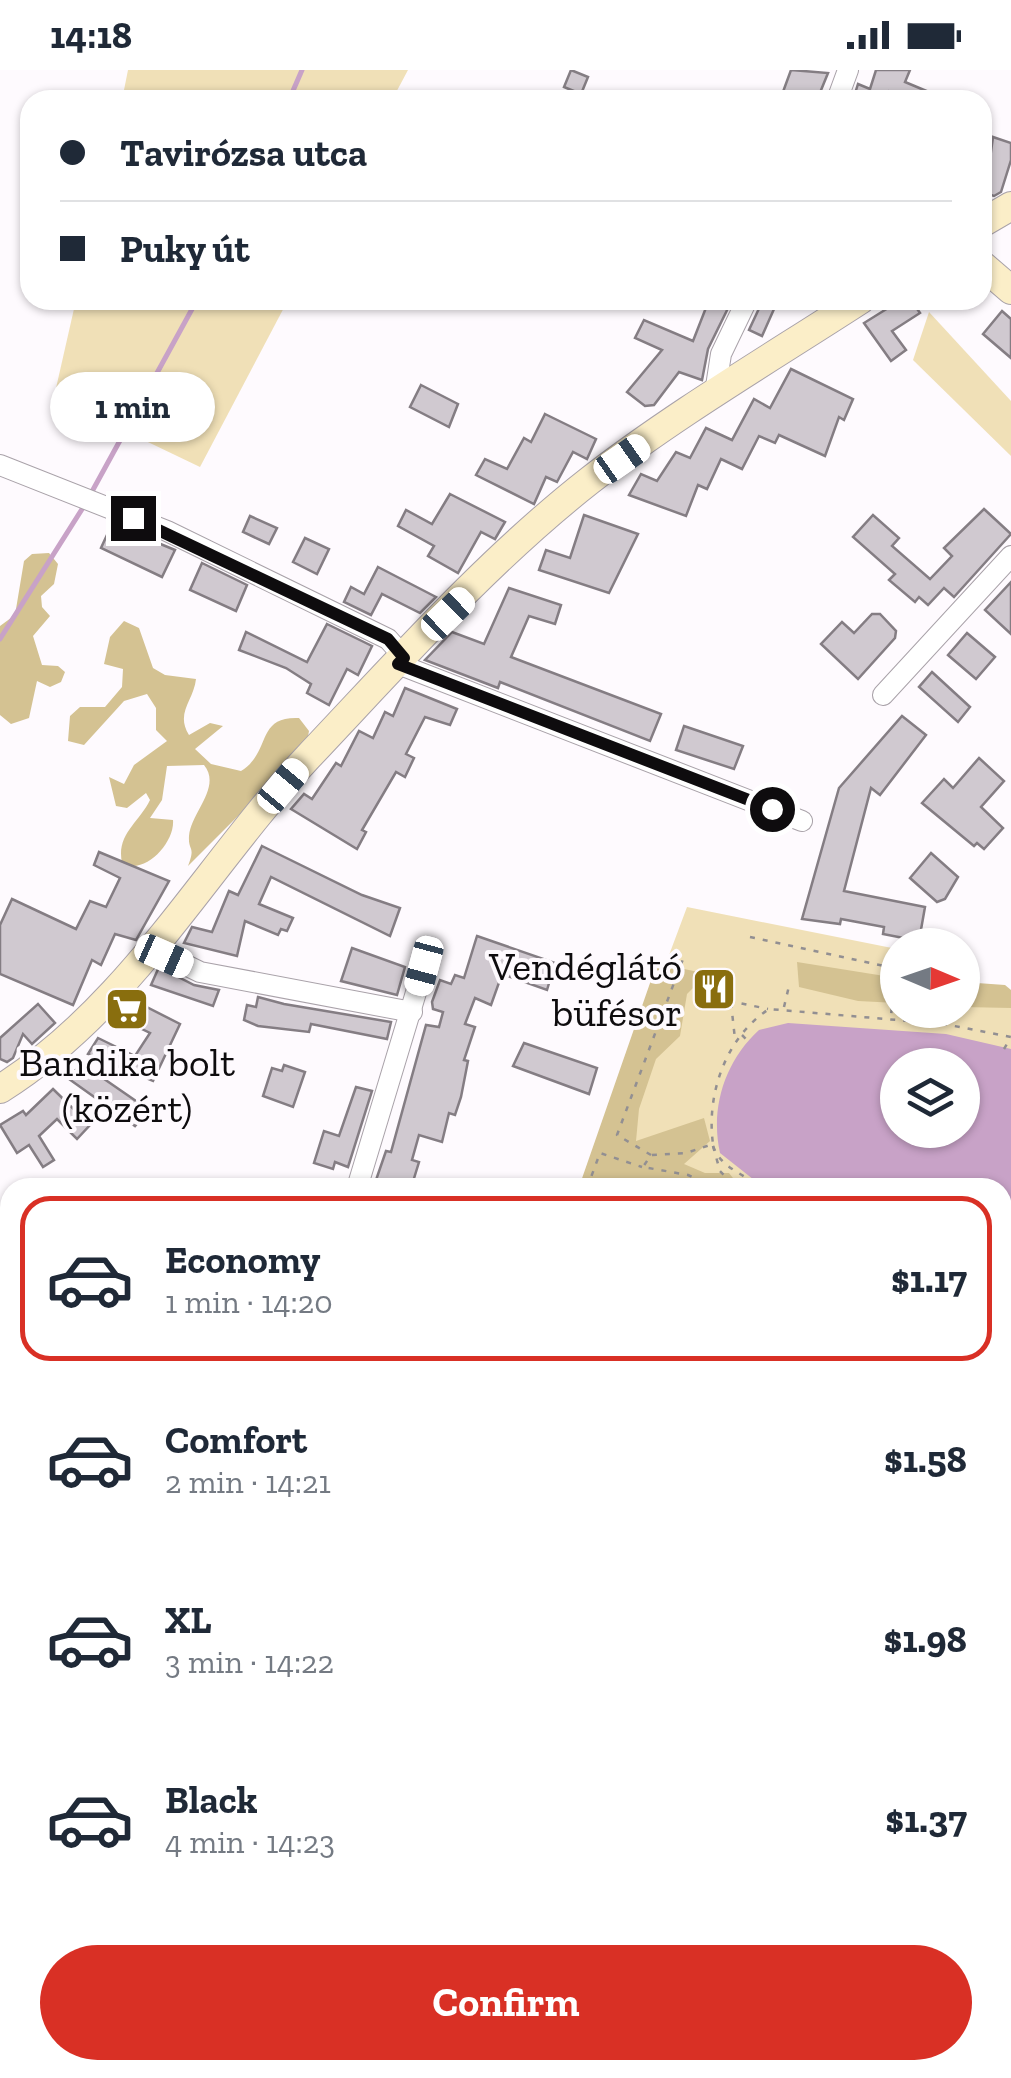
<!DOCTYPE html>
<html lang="en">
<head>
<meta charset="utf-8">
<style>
	:root { --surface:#fff; --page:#f6f6f7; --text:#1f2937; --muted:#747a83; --line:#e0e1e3; --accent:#d93025 }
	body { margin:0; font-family:"Zilla Slab",serif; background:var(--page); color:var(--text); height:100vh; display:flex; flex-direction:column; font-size:38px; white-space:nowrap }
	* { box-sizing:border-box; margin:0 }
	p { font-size:32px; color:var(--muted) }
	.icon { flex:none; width:55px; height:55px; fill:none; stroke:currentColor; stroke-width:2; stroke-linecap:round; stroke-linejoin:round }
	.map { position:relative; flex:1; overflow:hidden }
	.panel { position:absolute; left:0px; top:1108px; width:1012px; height:902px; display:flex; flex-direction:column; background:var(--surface); border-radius:30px 30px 0 0; box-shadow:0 2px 8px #0004 }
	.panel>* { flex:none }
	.guide { position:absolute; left:20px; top:20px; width:972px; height:220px; border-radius:30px; box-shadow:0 2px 8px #0004; display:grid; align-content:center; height:220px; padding:0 40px; background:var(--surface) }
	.needle { width:65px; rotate:92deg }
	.buttons { position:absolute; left:880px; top:858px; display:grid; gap:20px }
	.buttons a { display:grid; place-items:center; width:100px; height:100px; border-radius:50%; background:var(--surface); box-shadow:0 2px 8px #0004; font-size:50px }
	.end { position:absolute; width:45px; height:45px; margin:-22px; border:12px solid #0e0c0e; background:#fff; box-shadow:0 0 0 5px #fff }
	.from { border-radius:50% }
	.bubble { position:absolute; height:70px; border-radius:35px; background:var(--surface); box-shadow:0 2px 8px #0004; font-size:32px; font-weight:700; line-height:70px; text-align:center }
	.car { position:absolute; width:30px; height:60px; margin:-30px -15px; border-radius:12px; box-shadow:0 0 8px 2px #0007; background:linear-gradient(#fff 24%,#345 0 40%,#fff 0 76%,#345 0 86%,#fff 0) }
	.guide b { display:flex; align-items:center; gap:35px; height:95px; font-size:38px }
	.guide b+b { border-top:2px solid var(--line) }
	.guide i { width:25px; height:25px; background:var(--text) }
	ul { padding:18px 0 0; list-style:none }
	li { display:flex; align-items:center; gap:30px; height:165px; margin:0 20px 15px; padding:0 20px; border:5px solid transparent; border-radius:30px }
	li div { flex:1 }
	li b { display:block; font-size:38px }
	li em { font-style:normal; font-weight:700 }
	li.on { border-color:var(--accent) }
	li>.icon { width:90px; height:90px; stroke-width:1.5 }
	.button { display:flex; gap:20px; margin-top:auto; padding:20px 40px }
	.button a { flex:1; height:115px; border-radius:60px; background:var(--accent); color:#fff; font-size:40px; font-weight:700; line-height:115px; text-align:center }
	.status { display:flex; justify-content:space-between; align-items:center; height:70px; padding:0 50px; background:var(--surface); direction:ltr }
	.status svg { height:28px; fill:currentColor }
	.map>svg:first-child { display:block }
	.green { fill:#f0e0b7; fill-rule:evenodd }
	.forest { fill:#d4c292 }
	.water { fill:#c8a2c7; fill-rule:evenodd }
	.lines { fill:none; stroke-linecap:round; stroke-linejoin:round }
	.stream { stroke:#c8a2c7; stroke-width:5 }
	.building { fill:#d0c9d0; stroke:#847d83; stroke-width:2.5 }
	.street-casing { stroke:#a9a2a9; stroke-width:22 }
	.secondary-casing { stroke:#a9a2a9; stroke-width:30 }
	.path { stroke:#928f92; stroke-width:2.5; stroke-dasharray:5 8; stroke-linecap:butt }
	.street { stroke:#fff; stroke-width:20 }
	.secondary { stroke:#fbeec8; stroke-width:28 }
	.route { stroke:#0e0c0e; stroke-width:12 }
	.labels { text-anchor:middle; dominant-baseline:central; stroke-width:8; stroke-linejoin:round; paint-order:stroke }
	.poi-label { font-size:40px; fill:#0e0c0e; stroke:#fefafe; text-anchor:end }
</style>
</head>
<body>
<div class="status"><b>14:18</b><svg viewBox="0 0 49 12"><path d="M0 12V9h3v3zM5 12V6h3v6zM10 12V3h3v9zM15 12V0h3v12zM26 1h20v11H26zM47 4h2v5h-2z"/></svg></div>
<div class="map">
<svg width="1011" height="2008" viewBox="0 0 1011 2008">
	<rect width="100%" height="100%" fill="#fefafe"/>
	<g class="green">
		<polygon points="128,0 408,0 392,30 122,30"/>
		<polygon points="76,230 288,230 200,397 54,327"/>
		<polygon points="929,242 1011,331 1011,386 913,290"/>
		<path d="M687,837l210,42 1,61h64l1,-16 48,5v548l-9,-1v-358h-420zM898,995h64v65h-64z"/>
	</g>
	<g class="forest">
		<polygon points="32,484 49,483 58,494 54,514 41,526 42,537 50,546 33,566 42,595 58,596 65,602 61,612 50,617 37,611 29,648 11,654 0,645 0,556 15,545 24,491"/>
		<path d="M124,551l15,7 14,40 12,7 31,4c-2,21 -21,34 -7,56l21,-12 13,3 -28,23 16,15 30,7c31,-19 14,-55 58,-53l10,13 -2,11 -35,40 -84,84c8,-21 0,-14 1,-30 2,-24 33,-49 15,-71l-37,1 -5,34 -12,18 23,2c2,22 -28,56 -51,43 -6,-29 17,-40 28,-63l-4,-7 -19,15 -11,-2 -7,-29 15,7 10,-19 33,-24 -11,-11v-22l-9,-14 -23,7 -40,44 -16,-4 2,-25 10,-9h25l17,-20 1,-18 -19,-5 6,-27z"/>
		<polygon points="797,892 897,908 897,933 858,931 799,917"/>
		<polygon points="657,893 707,904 687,924 680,966 656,989 639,1039 636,1071 704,1048 710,1071 684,1094 705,1103 729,1103 740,1117 579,1117"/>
		<polygon points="963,912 1005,915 1011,920 1011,938 963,937"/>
		<polygon points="1011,1341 1011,1463 1003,1463 1002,1349"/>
	</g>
	<g class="water">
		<path d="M788,953l158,11 65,15v362l-8,8 -1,-231 -239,-1 -43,-34c-10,-45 5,-92 39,-123zM898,995h64v65h-64z"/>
		<polygon points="0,1421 10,1424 10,1713 0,1709"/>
	</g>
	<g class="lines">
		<g class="stream">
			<polyline points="289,30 302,0"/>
			<polyline points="89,427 197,230"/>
			<polyline points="0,569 84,436"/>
			<polyline points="1002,1673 1011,1672"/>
			<polyline points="944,2000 947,2008"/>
		</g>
	</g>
	<g class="building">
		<polygon points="571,0 588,7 581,24 564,17"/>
		<polygon points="791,0 828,3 817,30 780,30"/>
		<polygon points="876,0 910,0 905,12 948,30 912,30 888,21 896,30 853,30 858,14 870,19"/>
		<polygon points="993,67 1011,73 1011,90 1001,122 994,126 982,122 982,100 988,103"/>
		<polygon points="709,230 732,230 708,279 702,310 679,302 654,335 645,336 627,322 662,280 635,268 644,250 693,271"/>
		<polygon points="763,230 778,230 762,266 749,260"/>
		<polygon points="901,230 911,230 920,243 892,261 906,280 891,291 864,253"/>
		<polygon points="1002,241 1011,249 1011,288 983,264"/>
		<polygon points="791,299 853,329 844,350 839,347 825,386 779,365 775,373 759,366 742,399 721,389 707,419 698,415 686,446 629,425 641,404 657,411 676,382 690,388 706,358 732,370 754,329 770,338"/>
		<polygon points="421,315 458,334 449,357 410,337"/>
		<polygon points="545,344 596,369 587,389 573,382 557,412 546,407 534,434 476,405 485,389 507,399 524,368 531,372"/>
		<polygon points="450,424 505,452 495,469 481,462 458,503 428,486 434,476 398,456 406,440 432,454"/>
		<polygon points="984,439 1011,464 954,527 944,518 928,535 919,527 915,532 889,510 895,504 853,467 873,445 899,468 892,476 930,509 952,486 944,478"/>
		<polygon points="584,445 638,464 609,523 539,500 546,480 570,488"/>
		<polygon points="250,446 277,458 269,474 243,462"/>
		<polygon points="112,454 175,480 162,507 101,478"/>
		<polygon points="305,468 329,479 317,504 293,492"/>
		<polygon points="202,493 247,515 236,541 190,520"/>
		<polygon points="378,497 436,527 420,543 382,524 371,545 344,532 351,517 364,524"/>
		<polygon points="1011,512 1011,564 985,540"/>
		<polygon points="509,518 561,535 555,554 529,546 511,587 661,644 650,671 500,612 498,618 425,590 452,562 484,574"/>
		<polygon points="872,544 880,544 896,561 895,568 858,609 821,574 842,552 854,563"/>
		<polygon points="327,554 372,576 358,605 347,599 329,635 307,623 311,614 286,598 239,580 246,562 307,592"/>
		<polygon points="967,563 995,587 976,609 948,585"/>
		<polygon points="932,602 970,637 958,652 919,617"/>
		<polygon points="405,618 457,639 450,655 425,647 406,684 414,688 405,707 396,702 362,760 366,762 357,779 291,739 304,724 312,729 336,693 341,696 359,661 373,668 385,642 393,646"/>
		<polygon points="902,646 926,665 880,725 871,718 844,821 925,837 919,871 883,864 884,857 841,849 840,854 802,849 839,718"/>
		<polygon points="684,656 743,676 734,699 676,680"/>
		<polygon points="979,688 1004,711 981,737 1003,758 984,779 977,773 974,776 922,733 944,709 953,718"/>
		<polygon points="262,776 362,825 400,838 390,866 271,807 259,834 293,848 287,861 281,859 278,865 245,851 237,886 184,873 192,857 212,862 229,821 238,825"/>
		<polygon points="99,782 169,811 136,870 115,864 101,895 92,890 73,935 0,904 0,855 12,829 76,859 90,831 106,837 120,808 94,795"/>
		<polygon points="931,783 958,807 945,829 937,832 910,808"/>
		<polygon points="477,866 555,893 547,920 502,904 491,935 475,928 465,954 475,957 464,990 468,991 461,1027 455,1045 449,1043 442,1072 419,1065 412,1090 419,1092 411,1118 379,1118 381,1112 376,1110 386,1081 391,1082 426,955 439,957 443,942 433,939 432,932 440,910 451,914 455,905 464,908"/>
		<polygon points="352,878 405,897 397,925 341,911"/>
		<polygon points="159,897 194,915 219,920 213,936 151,915"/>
		<polygon points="258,927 284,934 391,952 387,969 311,954 309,962 258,956 244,950 247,935 256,937"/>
		<polygon points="131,929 180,954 153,1011 88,984 98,968 135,986 150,963 115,946"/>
		<polygon points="38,934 55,953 32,974 23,964 13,988 7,992 0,989 0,968"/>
		<polygon points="524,973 597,998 589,1024 513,996"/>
		<polygon points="81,993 149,1040 135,1056 69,1009"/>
		<polygon points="284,995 305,1002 293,1037 263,1026 272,998 282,1001"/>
		<polygon points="356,1017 372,1021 348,1097 335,1092 333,1099 314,1093 324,1061 339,1066"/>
		<polygon points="53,1019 90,1055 77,1069 57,1049 39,1066 54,1090 43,1097 29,1075 17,1083 0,1055 23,1041 26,1045"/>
	</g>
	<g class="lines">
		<g class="street-casing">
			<g id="street">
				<polyline points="837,30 848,0"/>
				<polyline points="715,323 721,284 747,230"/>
				<polyline points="0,395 167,461 388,569 404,587"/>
				<polyline points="398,594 802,751"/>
				<polyline points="883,625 1011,486"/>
				<polyline points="153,879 200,902 412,942"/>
				<polyline points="357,1118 424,896"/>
				<polyline points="0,1730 10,1734"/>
				<polyline points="559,2008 565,2000"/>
			</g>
		</g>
		<g class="secondary-casing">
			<g id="secondary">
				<polyline points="982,153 1011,136"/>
				<polyline points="982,195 1011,220"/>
				<path d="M0,1019c130,-81 205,-222 308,-332 89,-94 179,-196 281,-276 85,-66 180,-122 271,-181"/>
			</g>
		</g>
		<g class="path">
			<polyline points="750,867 884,896 894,913 891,946"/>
			<polyline points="719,922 730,931 768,939"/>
			<polyline points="731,933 735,969"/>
			<polyline points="784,937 789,916"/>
			<polyline points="742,965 750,973"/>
			<polyline points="1004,979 1010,969"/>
			<path d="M713,1076c9,24 30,25 45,42"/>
			<polyline points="713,1076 720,1101 736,1118"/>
			<polyline points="651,1085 617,1065 683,889"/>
			<polyline points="587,1118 600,1083 642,1097"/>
			<path d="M715,1118l-27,-13 -45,-8 8,-12 35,-2 27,-9c-7,-50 13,-107 56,-135l175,15 67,13"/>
			<polyline points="1002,1383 1011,1385"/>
			<polyline points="0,1417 10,1419"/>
			<polyline points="1002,1723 1011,1724"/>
			<polyline points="1002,1848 1011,1850"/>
		</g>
		<use href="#street" class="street"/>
		<use href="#secondary" class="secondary"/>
	</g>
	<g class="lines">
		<polyline class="route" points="133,448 388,569 404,588 398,594 772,739"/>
	</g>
	<defs>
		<g id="restaurant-square" transform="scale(2.25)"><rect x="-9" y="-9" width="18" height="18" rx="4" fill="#896e0e" stroke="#fefafe"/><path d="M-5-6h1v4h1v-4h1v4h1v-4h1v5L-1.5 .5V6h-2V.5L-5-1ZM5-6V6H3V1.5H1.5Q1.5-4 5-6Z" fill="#fff"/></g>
		<g id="supermarket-square" transform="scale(2.25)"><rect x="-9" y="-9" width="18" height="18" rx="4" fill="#896e0e" stroke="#fefafe"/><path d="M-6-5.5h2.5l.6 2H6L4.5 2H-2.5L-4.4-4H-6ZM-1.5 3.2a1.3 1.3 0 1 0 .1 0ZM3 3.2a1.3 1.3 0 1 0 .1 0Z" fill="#fff"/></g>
	</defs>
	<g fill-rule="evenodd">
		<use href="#restaurant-square" x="714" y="919"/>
		<use href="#supermarket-square" x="127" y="939"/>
	</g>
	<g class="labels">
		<g class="poi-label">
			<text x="682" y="896">Vendéglátó<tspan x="682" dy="46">büfésor</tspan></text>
			<text x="127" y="992" text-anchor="middle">Bandika bolt<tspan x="127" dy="46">(közért)</tspan></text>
		</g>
	</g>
</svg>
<div class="buttons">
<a><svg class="needle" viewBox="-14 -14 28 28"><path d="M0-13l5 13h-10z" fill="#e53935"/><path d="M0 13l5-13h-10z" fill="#747a83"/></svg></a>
<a><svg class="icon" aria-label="layers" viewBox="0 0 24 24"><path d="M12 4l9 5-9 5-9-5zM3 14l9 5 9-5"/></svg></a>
</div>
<i class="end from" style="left:772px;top:739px"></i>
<i class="end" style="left:133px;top:448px"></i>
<div class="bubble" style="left:50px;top:302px;width:165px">1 min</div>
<i class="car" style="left:622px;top:389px;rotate:55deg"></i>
<i class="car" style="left:448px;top:544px;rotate:46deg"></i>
<i class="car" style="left:283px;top:716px;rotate:40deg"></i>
<i class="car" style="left:164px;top:886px;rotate:114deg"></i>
<i class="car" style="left:424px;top:896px;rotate:195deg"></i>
<div class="guide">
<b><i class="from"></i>Tavirózsa utca</b>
<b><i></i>Puky út</b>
</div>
<section class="panel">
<ul>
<li class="on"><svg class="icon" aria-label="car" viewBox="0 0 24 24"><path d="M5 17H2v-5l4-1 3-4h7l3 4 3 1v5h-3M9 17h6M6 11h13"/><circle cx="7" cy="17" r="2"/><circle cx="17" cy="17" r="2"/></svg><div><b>Economy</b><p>1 min · 14:20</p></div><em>$1.17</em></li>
<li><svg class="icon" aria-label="car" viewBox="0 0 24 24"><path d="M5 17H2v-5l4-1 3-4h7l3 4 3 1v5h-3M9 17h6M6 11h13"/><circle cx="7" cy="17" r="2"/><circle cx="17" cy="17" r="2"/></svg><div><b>Comfort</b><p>2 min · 14:21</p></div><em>$1.58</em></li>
<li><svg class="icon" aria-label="car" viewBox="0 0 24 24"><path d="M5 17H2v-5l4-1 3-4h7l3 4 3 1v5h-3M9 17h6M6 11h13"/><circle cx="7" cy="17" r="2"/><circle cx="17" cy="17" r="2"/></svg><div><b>XL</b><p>3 min · 14:22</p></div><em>$1.98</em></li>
<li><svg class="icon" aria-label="car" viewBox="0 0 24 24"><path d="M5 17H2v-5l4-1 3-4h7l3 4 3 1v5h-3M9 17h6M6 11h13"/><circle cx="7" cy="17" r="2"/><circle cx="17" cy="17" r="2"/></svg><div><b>Black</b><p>4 min · 14:23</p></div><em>$1.37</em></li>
</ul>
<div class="button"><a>Confirm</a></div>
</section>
</div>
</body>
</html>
